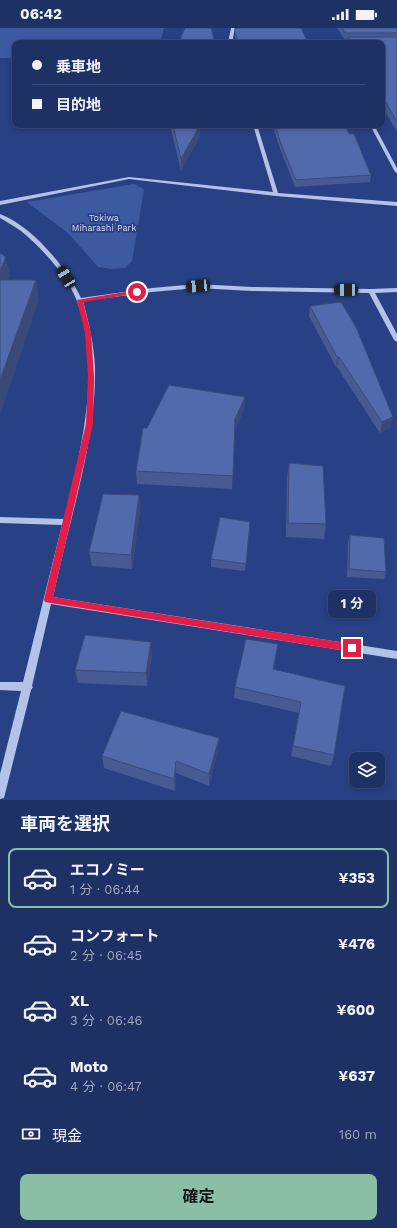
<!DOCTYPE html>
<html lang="ja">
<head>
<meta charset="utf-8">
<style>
	:root { --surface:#1e3164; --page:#2b3d6d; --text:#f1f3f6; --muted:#a1a9bf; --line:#3c4c78; --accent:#8abfa5 }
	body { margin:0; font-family:"Work Sans","Noto Sans JP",sans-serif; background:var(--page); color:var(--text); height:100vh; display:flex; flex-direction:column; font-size:15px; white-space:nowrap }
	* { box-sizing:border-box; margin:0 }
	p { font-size:13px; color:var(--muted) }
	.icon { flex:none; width:22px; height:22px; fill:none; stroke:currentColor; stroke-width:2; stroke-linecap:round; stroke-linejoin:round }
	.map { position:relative; height:772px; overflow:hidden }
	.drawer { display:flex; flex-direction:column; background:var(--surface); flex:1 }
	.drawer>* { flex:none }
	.top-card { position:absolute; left:12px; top:12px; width:373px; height:88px; border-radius:8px; box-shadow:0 2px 6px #0003,0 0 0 1px var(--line); display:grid; align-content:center; height:88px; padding:0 20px; background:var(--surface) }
	.buttons { position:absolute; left:349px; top:724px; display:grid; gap:8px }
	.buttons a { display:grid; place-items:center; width:36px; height:36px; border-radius:8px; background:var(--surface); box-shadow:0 2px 6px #0003,0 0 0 1px var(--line); font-size:20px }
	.end { position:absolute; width:18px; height:18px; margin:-9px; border:5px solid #e11d48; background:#fff; box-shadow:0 0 0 2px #fff }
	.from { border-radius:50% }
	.bubble { position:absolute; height:28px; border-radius:8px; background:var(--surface); box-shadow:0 2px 6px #0003,0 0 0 1px var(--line); font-size:13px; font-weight:700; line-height:28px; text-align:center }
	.car { position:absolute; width:12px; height:24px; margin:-12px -6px; border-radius:5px; box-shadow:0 0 3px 1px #0007; background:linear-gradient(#222 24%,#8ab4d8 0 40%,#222 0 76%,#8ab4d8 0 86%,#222 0) }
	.top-card b { display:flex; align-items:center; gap:14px; height:38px; font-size:15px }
	.top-card b+b { border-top:1px solid var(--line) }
	.top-card i { width:10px; height:10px; background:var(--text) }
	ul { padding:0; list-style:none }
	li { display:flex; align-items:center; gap:12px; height:60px; margin:0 8px 6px; padding:0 12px; border:2px solid transparent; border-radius:8px }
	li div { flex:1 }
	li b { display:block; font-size:15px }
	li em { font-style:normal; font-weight:700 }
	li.active { border-color:var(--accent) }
	li>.icon { width:36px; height:36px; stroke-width:1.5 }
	h2 { padding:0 20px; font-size:18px; line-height:48px }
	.pay { display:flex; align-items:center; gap:10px; height:44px; padding:0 20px; font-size:15px }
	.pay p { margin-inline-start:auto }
	.primary-button { display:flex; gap:8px; margin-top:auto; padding:8px 20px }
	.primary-button a { flex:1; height:46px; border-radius:8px; background:var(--accent); color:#111; font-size:16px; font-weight:700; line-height:46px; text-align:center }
	.status { display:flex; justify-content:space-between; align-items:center; height:28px; padding:0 20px; background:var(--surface); direction:ltr }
	.status svg { height:11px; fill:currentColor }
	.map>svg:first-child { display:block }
	.green { fill:#3d5aa1 }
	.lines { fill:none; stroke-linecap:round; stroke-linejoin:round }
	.minor { fill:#b3c2e7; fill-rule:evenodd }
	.wall { fill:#465b94 }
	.shaded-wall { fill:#394a78 }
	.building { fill:#516aac; stroke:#394a78 }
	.route { fill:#e11d48 }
	.labels { text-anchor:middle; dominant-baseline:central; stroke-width:3.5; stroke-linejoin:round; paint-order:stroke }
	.far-park-label { font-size:9px; fill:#d6dff6; stroke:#284185 }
</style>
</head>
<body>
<div class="status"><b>06:42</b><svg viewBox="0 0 49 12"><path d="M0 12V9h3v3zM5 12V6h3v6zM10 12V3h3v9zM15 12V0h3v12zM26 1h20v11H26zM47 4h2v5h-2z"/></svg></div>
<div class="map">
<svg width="397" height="772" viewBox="0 0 397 772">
	<rect width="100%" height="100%" fill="#284185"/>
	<g class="green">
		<polygon points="0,0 164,0 160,15 15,15 15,30 0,30"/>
		<polygon points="134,156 144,161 132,233 125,240 111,241 98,239 69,206 27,174"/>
	</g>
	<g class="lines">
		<g class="minor">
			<polygon points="231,0 235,0 232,15 228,15"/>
			<polygon points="356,13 358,14 357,15 333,15 335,14"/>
			<polygon points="253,97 257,97 278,165 397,174 397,178 276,168 129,151 0,177 0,173 129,149 273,164"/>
			<polygon points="370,97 374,97 397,140 397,145 395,144"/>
			<path d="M0,186c32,12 67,54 81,84l71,-10 45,-4 55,3 119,2 26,-1v4l-22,1 22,41v8l-3,-2 -25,-47 -117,-2 -55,-3 -45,4 -69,9c6,22 11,44 12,66 1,51 -11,101 -23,150 -7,27 -13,53 -19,80l344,54v8l-346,-55 -19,82 1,1 -2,3 -27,108 -4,1v-25l21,-83 -21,-1v-8h23l39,-157 -62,-2v-6l64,2c17,-68 38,-149 13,-218 -10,-25 -35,-53 -56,-70 -7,-5 -14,-9 -21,-13z"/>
		</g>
	</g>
	<g class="wall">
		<polygon points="337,0 397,0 397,104 382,78 382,15 347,15 347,12 345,12"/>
		<polygon points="235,4 308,15 237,15 235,10"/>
		<polygon points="170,97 200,97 200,108 181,143"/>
		<polygon points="272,97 345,97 349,106 371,147 370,154 295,159 281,123"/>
		<polygon points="310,278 391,399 380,405 337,339 336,339 309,288"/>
		<polygon points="245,369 244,381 234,404 232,461 137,456 136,443"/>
		<polygon points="289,435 326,496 324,511 286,509 287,449"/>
		<polygon points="139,467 140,482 132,541 92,538 89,524"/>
		<polygon points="250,501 245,543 211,539 211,531"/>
		<polygon points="350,507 386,544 384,551 347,549 348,515"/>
		<polygon points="152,627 147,658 78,655 75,642"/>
		<polygon points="276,628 274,641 345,658 334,727 331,738 291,728 299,685 234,670 235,659"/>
		<polygon points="218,722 209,758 176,745 175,763 104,740 102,728"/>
	</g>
	<g class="shaded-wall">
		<polygon points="200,97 200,108 181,143 181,131"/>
		<polygon points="6,229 10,248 1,272 0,269 0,243"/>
		<polygon points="36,252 39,272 0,387 0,352"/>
		<polygon points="337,329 339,329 337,339 336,339"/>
		<polygon points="245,369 244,381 234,404 235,391"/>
		<polygon points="393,389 391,399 380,405 382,394"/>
		<polygon points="139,467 140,482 132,541 131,527"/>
		<polygon points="151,614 152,627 147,658 146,645"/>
		<polygon points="219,710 218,722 209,758 209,746"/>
		<polygon points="176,733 176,745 175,763 174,751"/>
	</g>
	<g class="building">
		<polygon points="185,0 211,0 215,15 182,15 181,9"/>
		<polygon points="235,0 301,0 308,15 239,15 235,4"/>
		<polygon points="342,0 397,0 397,5 345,5"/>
		<polygon points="348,9 397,9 397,94 382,68 382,15 351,15"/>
		<polygon points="173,97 200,97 181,131"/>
		<polygon points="275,97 345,97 349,106 354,106 371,147 296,152 281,116"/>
		<polygon points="0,225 6,229 0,243"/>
		<polygon points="0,252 36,252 0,352"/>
		<polygon points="341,274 356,299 393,389 382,394 339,329 337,329 310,278"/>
		<polygon points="169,357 245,369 235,391 233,448 136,443 143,400 147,400"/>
		<polygon points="289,435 323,438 326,496 288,495"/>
		<polygon points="103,466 139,467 131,527 89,524"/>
		<polygon points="220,489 250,494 246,536 211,531"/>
		<polygon points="350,507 384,510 386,544 349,541"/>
		<polygon points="85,607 151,614 146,645 75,642"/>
		<polygon points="246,611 278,616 273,641 345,658 334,727 293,718 301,674 235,659"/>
		<polygon points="121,683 219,710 209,746 176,733 174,751 102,728"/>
	</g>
	<polygon class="route" points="137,262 139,265 83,274 91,305 94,349 93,396 53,569 352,616 354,617 354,623 352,624 45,574 44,572 86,396 88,349 85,305 77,272"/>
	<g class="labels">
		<g class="far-park-label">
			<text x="104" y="190">Tokiwa<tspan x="104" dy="10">Miharashi Park</tspan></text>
		</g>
	</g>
</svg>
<div class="buttons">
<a><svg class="icon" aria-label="layers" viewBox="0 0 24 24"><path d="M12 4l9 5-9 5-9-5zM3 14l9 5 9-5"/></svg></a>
</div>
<i class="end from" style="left:137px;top:264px"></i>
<i class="end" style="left:352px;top:620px"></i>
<div class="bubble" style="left:328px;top:562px;width:48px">1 分</div>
<i class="car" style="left:66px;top:249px;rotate:329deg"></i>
<i class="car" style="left:198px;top:258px;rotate:265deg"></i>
<i class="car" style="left:346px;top:262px;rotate:270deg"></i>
<div class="top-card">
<b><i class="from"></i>乗車地</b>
<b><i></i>目的地</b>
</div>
</div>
<section class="drawer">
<h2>車両を選択</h2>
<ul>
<li class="active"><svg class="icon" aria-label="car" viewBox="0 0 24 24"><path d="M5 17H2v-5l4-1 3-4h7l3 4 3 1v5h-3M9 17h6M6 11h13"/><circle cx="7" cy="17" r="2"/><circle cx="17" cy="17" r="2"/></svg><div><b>エコノミー</b><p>1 分 · 06:44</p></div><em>¥353</em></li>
<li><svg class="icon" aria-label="car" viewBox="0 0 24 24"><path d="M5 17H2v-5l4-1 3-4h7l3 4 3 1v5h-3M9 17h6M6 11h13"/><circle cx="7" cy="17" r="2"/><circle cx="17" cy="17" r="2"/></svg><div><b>コンフォート</b><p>2 分 · 06:45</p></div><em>¥476</em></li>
<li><svg class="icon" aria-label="car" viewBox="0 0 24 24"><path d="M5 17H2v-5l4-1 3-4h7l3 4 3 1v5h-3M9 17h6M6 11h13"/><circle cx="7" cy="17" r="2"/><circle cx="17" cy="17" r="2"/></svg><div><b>XL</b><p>3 分 · 06:46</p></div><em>¥600</em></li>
<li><svg class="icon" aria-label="car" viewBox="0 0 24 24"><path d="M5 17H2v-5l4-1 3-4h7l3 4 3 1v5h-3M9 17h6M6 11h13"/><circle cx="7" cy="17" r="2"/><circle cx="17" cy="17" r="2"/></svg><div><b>Moto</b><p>4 分 · 06:47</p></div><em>¥637</em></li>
</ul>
<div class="pay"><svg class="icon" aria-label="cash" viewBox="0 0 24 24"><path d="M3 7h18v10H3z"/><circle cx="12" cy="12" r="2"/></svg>現金<p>160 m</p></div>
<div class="primary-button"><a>確定</a></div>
</section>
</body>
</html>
